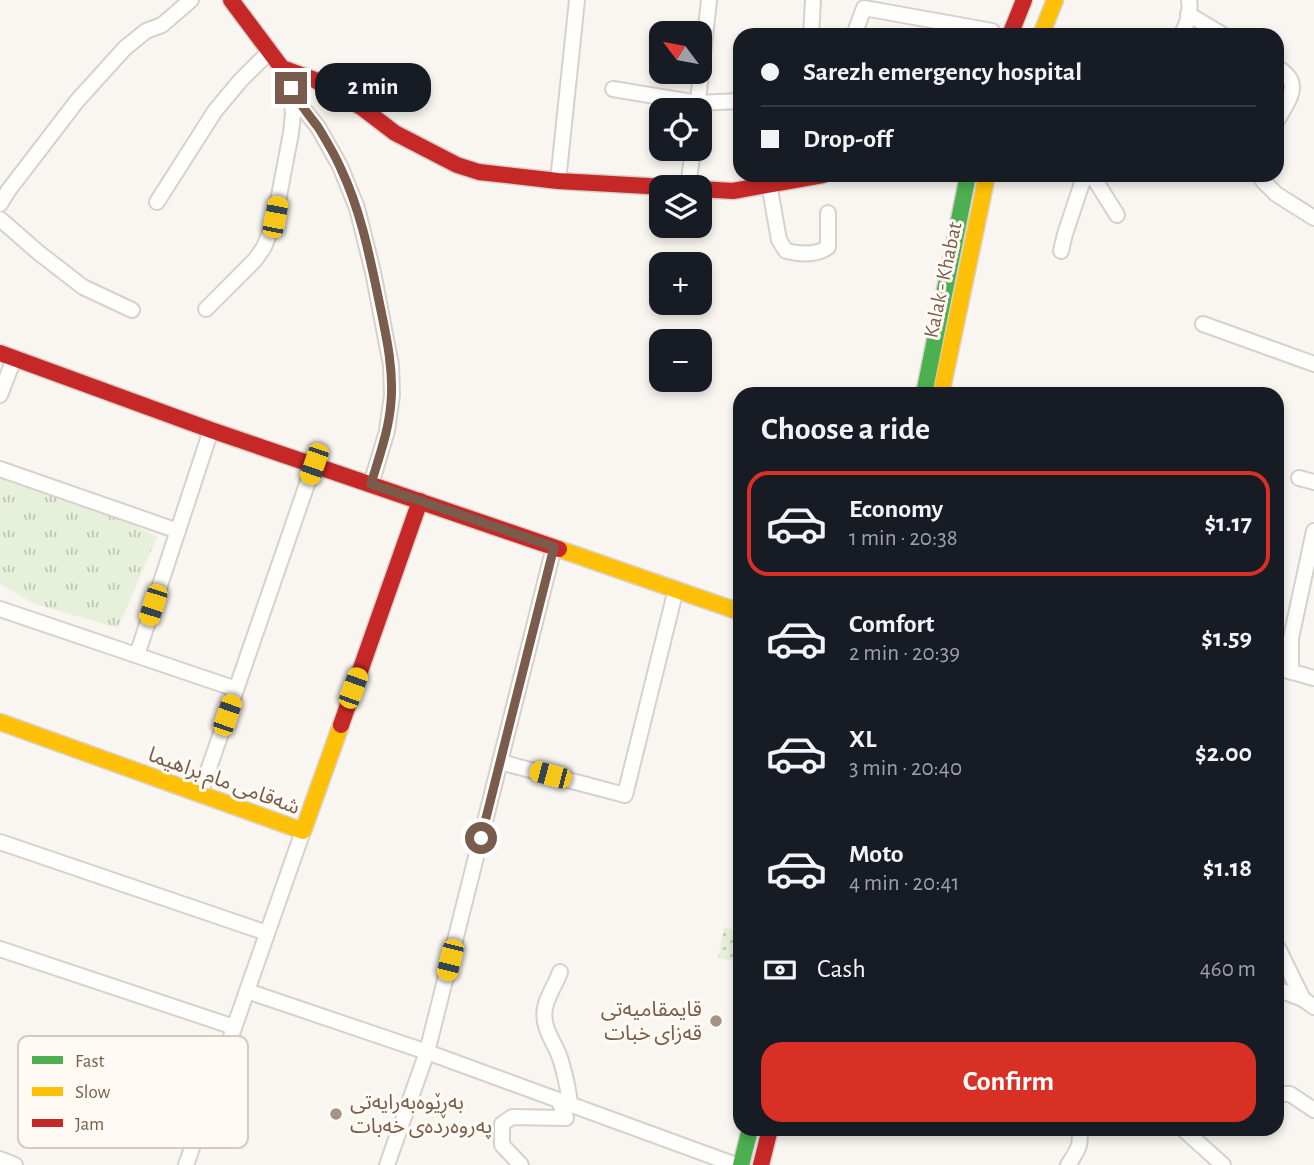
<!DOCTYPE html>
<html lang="en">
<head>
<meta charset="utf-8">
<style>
	:root { --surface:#171b24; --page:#20242c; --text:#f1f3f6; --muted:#9ea1a6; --line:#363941; --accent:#d93025 }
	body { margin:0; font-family:"Alegreya Sans","Noto Sans Arabic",sans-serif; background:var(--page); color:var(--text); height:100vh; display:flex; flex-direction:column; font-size:26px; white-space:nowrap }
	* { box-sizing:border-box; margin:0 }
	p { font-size:23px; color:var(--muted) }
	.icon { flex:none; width:38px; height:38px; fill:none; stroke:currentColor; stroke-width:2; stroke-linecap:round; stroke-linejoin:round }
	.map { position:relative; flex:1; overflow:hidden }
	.side { position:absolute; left:733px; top:387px; width:551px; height:749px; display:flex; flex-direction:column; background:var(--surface); border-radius:21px; box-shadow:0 4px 10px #0003 }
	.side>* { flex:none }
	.banner { position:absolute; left:733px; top:28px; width:551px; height:154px; border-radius:21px; box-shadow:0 4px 10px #0003; display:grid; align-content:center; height:154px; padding:0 28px; background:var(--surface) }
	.needle { width:46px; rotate:302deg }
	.controls { position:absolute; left:649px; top:21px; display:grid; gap:14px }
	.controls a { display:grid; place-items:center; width:63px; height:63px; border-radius:14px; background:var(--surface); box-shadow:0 4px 10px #0003; font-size:35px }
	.end { position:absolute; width:32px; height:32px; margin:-16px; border:9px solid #7a5c4d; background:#fff; box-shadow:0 0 0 4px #fff }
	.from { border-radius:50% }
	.bubble { position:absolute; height:49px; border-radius:21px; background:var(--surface); box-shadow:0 4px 10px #0003; font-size:23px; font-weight:600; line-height:49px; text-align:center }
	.car { position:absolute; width:21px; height:42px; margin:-21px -10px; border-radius:9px; box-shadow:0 0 5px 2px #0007; background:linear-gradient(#f5c518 24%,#345 0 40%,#f5c518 0 76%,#345 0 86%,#f5c518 0) }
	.banner b { display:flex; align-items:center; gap:24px; height:66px; font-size:26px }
	.banner b+b { border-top:2px solid var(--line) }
	.banner i { width:18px; height:18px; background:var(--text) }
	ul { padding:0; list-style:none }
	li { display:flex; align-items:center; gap:21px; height:105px; margin:0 14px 10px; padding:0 14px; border:4px solid transparent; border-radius:21px }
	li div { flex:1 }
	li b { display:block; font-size:26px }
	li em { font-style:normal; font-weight:600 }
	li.selected { border-color:var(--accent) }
	li>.icon { width:63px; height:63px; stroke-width:1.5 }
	h2 { padding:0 28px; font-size:32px; line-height:84px }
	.pay { display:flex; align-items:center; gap:18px; height:77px; padding:0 28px; font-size:26px }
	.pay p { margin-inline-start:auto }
	.primary-button { display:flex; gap:14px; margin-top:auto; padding:14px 28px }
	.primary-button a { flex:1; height:80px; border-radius:21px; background:var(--accent); color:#fff; font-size:28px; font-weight:600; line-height:80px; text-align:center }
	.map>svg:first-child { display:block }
	.grass { fill:url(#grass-dots) }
	.park { fill:url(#park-tufts) }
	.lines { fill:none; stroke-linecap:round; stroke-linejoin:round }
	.street-casing { stroke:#d7d1cb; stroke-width:18 }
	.fast-casing { stroke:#d9d2cb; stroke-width:19 }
	.slow-casing { stroke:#d9d2cb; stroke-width:19 }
	.jam-casing { stroke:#d9d2cb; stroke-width:19 }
	.street { stroke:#fefefd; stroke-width:14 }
	.fast { stroke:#4caf50; stroke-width:16 }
	.slow { stroke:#ffc107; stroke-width:16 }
	.jam { stroke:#c62828; stroke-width:16 }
	.route { stroke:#7a5c4d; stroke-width:9 }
	.poi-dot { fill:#a69286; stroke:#fffaf3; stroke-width:2.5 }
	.labels { text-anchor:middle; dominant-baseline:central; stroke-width:6; stroke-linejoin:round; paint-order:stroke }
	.street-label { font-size:21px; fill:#7a5c4d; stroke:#fffaf3 }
	.poi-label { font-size:21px; fill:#7a5c4d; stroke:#fffaf3; text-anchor:end }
	.key { fill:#fffaf3; stroke:#d7cbc1; stroke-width:2 }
	.key-label { font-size:19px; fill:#7a5c4d }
</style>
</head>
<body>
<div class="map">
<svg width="1314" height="1165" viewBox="0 0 1314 1165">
	<defs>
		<pattern id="grass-dots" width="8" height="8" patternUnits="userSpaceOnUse" patternTransform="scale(1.75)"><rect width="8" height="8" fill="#e7f0db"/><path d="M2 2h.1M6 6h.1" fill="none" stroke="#c0c6b4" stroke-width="1.8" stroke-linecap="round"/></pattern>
		<pattern id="park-tufts" width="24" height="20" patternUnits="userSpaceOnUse" patternTransform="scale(1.75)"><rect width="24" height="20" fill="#e7f0db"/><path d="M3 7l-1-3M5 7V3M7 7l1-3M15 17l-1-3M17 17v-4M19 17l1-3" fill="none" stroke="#c0c6b4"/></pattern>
	</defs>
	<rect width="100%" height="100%" fill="#f9f5f0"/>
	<polygon class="grass" points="724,927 740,932 733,961 718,958"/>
	<polygon class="park" points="0,478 96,505 157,537 118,628 35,604 0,584"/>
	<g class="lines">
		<g class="street-casing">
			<g id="street">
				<polyline points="1188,14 1223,35"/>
				<polyline points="811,35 813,0"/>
				<polyline points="854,35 864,8 992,31"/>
				<path d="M1181,35c6,-10 10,-23 8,-35"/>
				<polyline points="282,68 297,101 318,127 340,166 357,208 373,272 391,365 392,395 387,431 371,484"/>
				<path d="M1278,68c25,15 11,31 0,51"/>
				<polyline points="613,89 698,103 740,101"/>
				<polyline points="697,110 709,0"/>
				<polyline points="1092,175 1117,215"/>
				<polyline points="1263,175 1263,181 1276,194 1314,218"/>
				<polyline points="558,181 577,0"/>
				<path d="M769,184l10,56 7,11c13,3 30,5 42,-4v-34"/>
				<polyline points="688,187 693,149"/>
				<polyline points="157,202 215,111 240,81 269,52"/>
				<polyline points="0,204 8,191 77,101 125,48 146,31 162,25 191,0"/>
				<polyline points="0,219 39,253 83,287 132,310"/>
				<polyline points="1061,251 1065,234 1082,183 1088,175"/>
				<polyline points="206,309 255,260 264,247 270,232 275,217 291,133 293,114 291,92"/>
				<polyline points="1203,324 1314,364"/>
				<polyline points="0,395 14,359"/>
				<polyline points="0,469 178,531"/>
				<polyline points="1299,478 1314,482"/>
				<polyline points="0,609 236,689"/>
				<polyline points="137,655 211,430"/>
				<polyline points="1278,668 1314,678"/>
				<polyline points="1291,672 1291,638 1314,531"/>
				<polyline points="500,762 625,795 676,589"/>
				<polyline points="200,794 314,464"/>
				<polyline points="0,842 267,933"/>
				<polyline points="1278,948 1303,999 1314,1007"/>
				<polyline points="0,949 234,1027"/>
				<path d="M560,972c-4,12 -13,24 -15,36 -4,21 11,35 16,53 4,14 8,30 9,44"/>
				<polyline points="247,991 427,1052 736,1165"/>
				<polyline points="1278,991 1282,991 1303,999"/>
				<polyline points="1278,1094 1290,1094 1314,1110"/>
				<polyline points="1183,1129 1223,1165"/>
				<polyline points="0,1159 15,1165"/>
				<polyline points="186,1165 303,831"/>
				<polyline points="387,1165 427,1052 554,547"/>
				<polyline points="521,1165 502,1145 502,1124 512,1117 566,1118 559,1101"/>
				<path d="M1068,1165c9,-14 14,-19 11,-36"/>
			</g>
		</g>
		<g class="fast-casing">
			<g id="fast">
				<polyline points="924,394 968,175"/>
				<polyline points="741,1165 750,1129"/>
			</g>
		</g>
		<g class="slow-casing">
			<g id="slow">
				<polyline points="1041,35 1055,0"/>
				<polyline points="941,394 987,175"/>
				<polyline points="559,549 740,612"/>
				<polyline points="0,722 303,831 341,725"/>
			</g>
		</g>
		<g class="jam-casing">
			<g id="jam">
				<polyline points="231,0 282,68 315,80 361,107 395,133 457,165 479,172 558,181 666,187"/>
				<polyline points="1010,35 1024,0"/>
				<polyline points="700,189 733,191 823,175"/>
				<polyline points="0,353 211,430 559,549"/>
				<polyline points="341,725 420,501"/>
				<polyline points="761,1165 770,1129"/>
			</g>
		</g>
		<use href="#street" class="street"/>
		<use href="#fast" class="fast"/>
		<use href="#slow" class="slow"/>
		<use href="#jam" class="jam"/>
	</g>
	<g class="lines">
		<path class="route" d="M291,88c7,14 17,26 27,39 8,13 17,28 23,42 19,40 28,84 37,127 7,35 16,70 13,106 -2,28 -12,55 -20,82l183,63 -73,291"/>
	</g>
	<g class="poi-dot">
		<circle cx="716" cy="1021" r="7"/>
		<circle cx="336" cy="1114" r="7"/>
	</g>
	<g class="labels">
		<g class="street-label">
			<text transform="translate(943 280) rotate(-78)">Kalak - Khabat</text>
			<text transform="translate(224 781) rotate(20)">شەقامی مام براهیما</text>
		</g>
		<g class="poi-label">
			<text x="702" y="1009">قایمقامیەتى<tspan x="702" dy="24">قەزای خبات</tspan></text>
			<text x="350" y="1102" text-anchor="start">بەڕێوەبەرایەتی<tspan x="350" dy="24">پەروەردەی خەبات</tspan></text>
		</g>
	</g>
	<rect x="18" y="1036" width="230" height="112" rx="10" class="key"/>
	<rect x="32" y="1056" width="31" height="8" fill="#4caf50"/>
	<rect x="32" y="1087" width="31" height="9" fill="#ffc107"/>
	<rect x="32" y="1119" width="31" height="8" fill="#c62828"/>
	<g class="key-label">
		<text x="75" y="1067">Fast</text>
		<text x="75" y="1098">Slow</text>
		<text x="75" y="1130">Jam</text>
	</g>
</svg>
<div class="controls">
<a><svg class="needle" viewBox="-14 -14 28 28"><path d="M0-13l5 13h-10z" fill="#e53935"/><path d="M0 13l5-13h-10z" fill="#9ea1a6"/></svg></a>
<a><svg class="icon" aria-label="locate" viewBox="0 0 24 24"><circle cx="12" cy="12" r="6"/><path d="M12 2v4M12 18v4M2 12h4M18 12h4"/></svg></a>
<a><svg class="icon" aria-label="layers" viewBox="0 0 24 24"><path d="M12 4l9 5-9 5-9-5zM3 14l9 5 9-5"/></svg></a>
<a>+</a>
<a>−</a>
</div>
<i class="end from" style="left:481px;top:838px"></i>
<i class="end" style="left:291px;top:88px"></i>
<div class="bubble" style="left:315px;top:63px;width:116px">2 min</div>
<i class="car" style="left:275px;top:217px;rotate:11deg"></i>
<i class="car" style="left:314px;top:464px;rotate:199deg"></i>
<i class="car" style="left:153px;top:605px;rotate:198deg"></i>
<i class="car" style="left:353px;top:688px;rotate:20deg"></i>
<i class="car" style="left:227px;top:715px;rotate:19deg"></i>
<i class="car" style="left:550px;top:775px;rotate:285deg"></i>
<i class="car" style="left:450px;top:960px;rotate:194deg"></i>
<div class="banner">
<b><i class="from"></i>Sarezh emergency hospital</b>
<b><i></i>Drop-off</b>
</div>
<section class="side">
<h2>Choose a ride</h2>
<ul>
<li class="selected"><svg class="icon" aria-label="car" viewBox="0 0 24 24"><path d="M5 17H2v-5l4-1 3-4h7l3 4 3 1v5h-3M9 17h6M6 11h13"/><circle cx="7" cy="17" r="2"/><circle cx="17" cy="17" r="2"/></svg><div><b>Economy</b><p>1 min · 20:38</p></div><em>$1.17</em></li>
<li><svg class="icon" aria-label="car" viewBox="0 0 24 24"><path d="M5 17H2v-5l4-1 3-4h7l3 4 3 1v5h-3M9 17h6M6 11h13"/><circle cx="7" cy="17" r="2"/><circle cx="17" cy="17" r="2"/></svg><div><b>Comfort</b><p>2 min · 20:39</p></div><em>$1.59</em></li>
<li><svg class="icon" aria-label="car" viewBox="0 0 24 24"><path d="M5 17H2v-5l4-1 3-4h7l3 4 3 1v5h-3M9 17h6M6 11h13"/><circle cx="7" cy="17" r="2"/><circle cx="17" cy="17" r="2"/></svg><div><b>XL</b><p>3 min · 20:40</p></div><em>$2.00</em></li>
<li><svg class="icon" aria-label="car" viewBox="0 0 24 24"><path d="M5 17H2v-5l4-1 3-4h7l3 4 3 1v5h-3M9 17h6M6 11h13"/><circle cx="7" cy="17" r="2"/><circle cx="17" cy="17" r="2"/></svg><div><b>Moto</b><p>4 min · 20:41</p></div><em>$1.18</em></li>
</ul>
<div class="pay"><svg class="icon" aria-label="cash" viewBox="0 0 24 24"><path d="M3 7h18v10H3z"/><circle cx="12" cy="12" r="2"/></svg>Cash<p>460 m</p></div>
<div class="primary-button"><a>Confirm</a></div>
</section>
</div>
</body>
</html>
